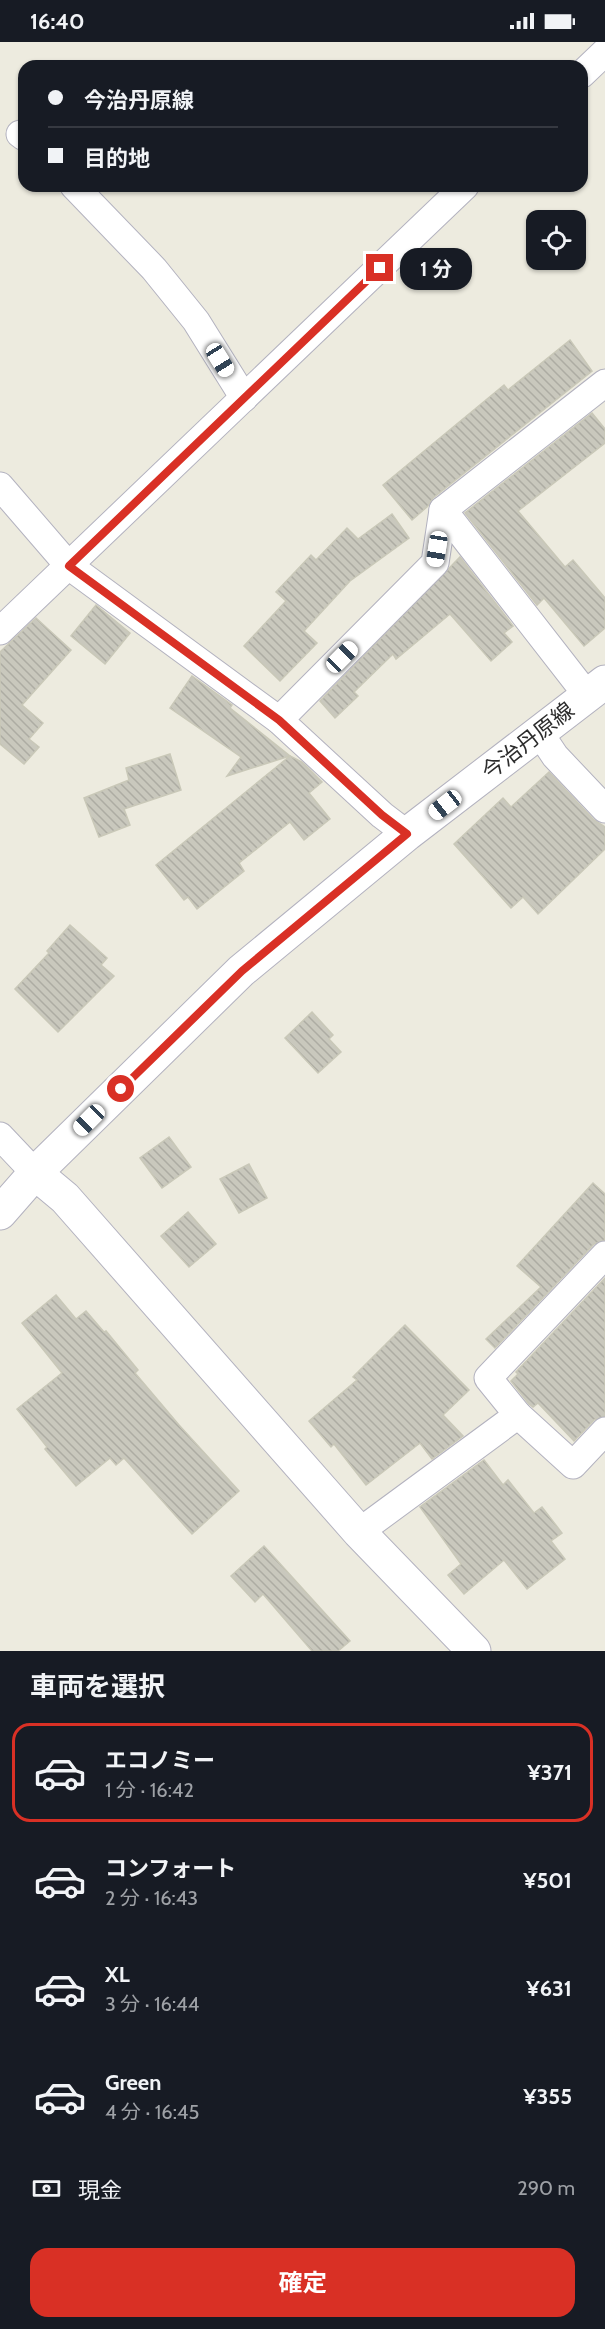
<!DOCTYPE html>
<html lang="ja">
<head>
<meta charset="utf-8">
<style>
	:root { --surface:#171b24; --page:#20242c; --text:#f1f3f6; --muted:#9ea1a6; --line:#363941; --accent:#d93025 }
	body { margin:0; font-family:Cabin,"Noto Sans JP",sans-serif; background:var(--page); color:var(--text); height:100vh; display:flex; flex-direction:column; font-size:22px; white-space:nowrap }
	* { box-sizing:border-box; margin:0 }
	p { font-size:20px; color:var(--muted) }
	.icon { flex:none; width:33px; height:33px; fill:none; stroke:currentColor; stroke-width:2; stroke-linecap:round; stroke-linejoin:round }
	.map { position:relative; height:1609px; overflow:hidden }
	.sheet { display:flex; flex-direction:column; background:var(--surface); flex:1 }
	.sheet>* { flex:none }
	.guide { position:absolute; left:18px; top:18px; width:570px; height:132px; border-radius:18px; box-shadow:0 2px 4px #0004; display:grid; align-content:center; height:132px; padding:0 30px; background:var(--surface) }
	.buttons { position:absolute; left:526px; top:168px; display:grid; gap:12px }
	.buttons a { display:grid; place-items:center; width:60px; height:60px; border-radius:12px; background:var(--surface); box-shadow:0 2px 4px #0004; font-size:30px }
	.end { position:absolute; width:27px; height:27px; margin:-14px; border:8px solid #d93025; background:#fff; box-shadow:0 0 0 3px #fff }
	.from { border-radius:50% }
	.bubble { position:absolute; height:42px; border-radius:18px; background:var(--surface); box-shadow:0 2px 4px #0004; font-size:20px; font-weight:700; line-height:42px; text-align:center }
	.car { position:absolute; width:18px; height:36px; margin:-18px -9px; border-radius:8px; box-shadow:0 0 4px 2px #0007; background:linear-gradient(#fff 24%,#345 0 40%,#fff 0 76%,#345 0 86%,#fff 0) }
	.guide b { display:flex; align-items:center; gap:21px; height:57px; font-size:22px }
	.guide b+b { border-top:2px solid var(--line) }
	.guide i { width:15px; height:15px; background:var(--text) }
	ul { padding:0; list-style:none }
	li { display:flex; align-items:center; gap:18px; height:99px; margin:0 12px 9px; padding:0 18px; border:3px solid transparent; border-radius:18px }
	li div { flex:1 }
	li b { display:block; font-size:22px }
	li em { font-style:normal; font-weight:700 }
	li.on { border-color:var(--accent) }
	li>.icon { width:54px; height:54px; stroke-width:1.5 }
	h2 { padding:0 30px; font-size:27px; line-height:72px }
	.pay { display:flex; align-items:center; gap:15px; height:66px; padding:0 30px; font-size:22px }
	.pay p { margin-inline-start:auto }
	.button { display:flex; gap:12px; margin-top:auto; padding:12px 30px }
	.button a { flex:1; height:69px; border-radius:18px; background:var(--accent); color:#fff; font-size:24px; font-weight:700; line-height:69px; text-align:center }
	.status { display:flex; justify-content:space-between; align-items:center; height:42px; padding:0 30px; background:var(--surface); direction:ltr }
	.status svg { height:16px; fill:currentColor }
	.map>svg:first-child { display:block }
	.building { fill:url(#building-back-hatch); stroke:#c9c8b8; stroke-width:1.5 }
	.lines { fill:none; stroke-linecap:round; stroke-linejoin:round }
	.minor-casing { stroke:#b3b2bf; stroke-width:29 }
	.tertiary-casing { stroke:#b3b2bf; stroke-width:35 }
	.secondary-casing { stroke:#b3b2bf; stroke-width:35 }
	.minor { stroke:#fff; stroke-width:27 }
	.tertiary { stroke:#fff; stroke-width:33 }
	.secondary { stroke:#fff; stroke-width:33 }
	.route { stroke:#d93025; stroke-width:8 }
	.labels { text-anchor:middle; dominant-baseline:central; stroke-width:4.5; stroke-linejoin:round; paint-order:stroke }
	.street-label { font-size:22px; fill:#2c2c2c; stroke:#fff }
</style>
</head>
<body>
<div class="status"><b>16:40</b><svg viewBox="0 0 49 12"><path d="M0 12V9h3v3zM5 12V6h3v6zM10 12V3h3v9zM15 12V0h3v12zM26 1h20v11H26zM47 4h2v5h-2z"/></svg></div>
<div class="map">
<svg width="605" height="1609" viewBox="0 0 605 1609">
	<defs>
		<pattern id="building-back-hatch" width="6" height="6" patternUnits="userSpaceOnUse" patternTransform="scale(1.5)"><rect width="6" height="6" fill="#c9c8bd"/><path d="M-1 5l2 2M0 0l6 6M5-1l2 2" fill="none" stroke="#adaca3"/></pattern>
	</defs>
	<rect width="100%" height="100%" fill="#edebdf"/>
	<g class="building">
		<polygon points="570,298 592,329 433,456 428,464 412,478 383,443 504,343 508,348"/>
		<polygon points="592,371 605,387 605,401 518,469 565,525 573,518 605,556 605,586 584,604 544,556 537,563 465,471"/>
		<polygon points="392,472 409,496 350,539 304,589 317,601 280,639 244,604 286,559 276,550 311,513 316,518 347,486 358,497"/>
		<polygon points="460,515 513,584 504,591 512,600 491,619 450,572 396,617 393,612 354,650 358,654 335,676 320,659"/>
		<polygon points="96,563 130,591 105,622 71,594"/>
		<polygon points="36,576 71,608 22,663 43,681 29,697 39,705 24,722 0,702 0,610"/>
		<polygon points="192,634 232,663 230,666 290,714 227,734 241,715 170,666"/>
		<polygon points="170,712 181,748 124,767 130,783 99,795 84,756 129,738 126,726"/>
		<polygon points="290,714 302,720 322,740 309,751 330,777 304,798 290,780 239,821 244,829 197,867 188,855 184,858 156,823"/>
		<polygon points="549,730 594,778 605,785 605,807 538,872 523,855 511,866 454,802 503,756 511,765"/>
		<polygon points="70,883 107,916 101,923 114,934 58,990 15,947 49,911 47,909"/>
		<polygon points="312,970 333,993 329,997 341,1010 318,1031 285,996"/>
		<polygon points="169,1095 191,1125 162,1146 140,1116"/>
		<polygon points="249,1122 267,1156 239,1171 220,1137"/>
		<polygon points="593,1141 605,1152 605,1198 594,1202 495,1306 486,1297 541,1245 517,1224"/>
		<polygon points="188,1170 216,1202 189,1225 161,1194"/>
		<polygon points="605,1236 605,1374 594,1378 574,1399 538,1361 533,1365 529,1362 511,1339 518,1332 516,1330"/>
		<polygon points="56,1253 76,1277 86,1269 104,1290 106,1289 138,1328 135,1331 179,1383 239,1449 192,1492 124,1416 116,1423 110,1416 76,1444 45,1407 47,1405 17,1367 62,1331 22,1281"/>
		<polygon points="405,1283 469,1348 443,1373 463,1394 432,1417 420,1401 366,1443 334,1402 331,1405 309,1379 357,1338 353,1335"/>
		<polygon points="484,1418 503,1443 508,1438 534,1471 542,1465 562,1491 551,1499 565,1517 527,1547 504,1518 464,1552 448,1533 461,1522 420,1465"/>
		<polygon points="264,1504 350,1599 338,1609 312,1609 263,1552 255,1560 231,1534"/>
	</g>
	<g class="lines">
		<g class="minor-casing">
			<g id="minor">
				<polyline points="582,32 605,10"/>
				<polyline points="20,92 24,95"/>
				<polyline points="74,144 154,227 196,279 244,356"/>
				<polyline points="0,444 69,524 279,678 382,773 407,792"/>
				<polyline points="443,468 587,653"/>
				<polyline points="0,589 465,144"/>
				<polyline points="279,678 435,521 443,468 605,341"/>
				<polyline points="539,690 555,714 605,767"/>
				<polyline points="0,1094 35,1131"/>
				<polyline points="605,1213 488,1336 518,1373 573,1423 605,1389"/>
				<polyline points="359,1490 518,1373"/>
			</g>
		</g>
		<g class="tertiary-casing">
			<polyline id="tertiary" points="35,1131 65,1156 359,1490 474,1609"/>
		</g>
		<g class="secondary-casing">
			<polyline id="secondary" points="0,1171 35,1131 241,929 407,792 605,640"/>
		</g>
		<use href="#minor" class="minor"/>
		<use href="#tertiary" class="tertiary"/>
		<use href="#secondary" class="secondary"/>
	</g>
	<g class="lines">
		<polyline class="route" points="121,1047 242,929 407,792 382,773 279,678 69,524 380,226"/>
	</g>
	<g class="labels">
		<g class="street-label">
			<text transform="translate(528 699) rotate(-38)">今治丹原線</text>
		</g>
	</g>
</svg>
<div class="buttons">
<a><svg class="icon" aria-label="locate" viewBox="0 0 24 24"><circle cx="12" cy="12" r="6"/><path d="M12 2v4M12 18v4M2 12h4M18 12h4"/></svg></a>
</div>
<i class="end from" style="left:121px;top:1047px"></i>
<i class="end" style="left:380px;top:226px"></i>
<div class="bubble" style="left:400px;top:206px;width:72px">1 分</div>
<i class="car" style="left:220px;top:318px;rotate:148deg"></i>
<i class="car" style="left:437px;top:507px;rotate:189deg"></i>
<i class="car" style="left:342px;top:615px;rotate:45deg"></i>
<i class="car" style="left:445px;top:763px;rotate:232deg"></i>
<i class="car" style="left:89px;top:1078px;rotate:225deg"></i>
<div class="guide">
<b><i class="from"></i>今治丹原線</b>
<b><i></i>目的地</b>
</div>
</div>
<section class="sheet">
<h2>車両を選択</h2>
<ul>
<li class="on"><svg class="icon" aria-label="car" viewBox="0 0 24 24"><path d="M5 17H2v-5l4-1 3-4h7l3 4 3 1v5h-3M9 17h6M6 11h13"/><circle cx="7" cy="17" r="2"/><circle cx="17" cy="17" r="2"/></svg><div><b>エコノミー</b><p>1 分 · 16:42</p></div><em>¥371</em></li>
<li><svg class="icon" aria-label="car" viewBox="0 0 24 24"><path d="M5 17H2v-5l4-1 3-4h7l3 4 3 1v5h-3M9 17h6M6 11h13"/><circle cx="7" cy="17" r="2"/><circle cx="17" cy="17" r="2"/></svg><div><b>コンフォート</b><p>2 分 · 16:43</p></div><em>¥501</em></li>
<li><svg class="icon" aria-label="car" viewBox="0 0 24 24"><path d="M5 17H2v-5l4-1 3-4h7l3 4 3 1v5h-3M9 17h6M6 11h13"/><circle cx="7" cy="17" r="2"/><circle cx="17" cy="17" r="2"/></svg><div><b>XL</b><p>3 分 · 16:44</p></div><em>¥631</em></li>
<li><svg class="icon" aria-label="car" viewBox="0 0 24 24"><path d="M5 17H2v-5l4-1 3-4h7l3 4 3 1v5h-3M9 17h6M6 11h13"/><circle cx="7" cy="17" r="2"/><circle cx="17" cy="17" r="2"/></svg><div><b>Green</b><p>4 分 · 16:45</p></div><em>¥355</em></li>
</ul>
<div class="pay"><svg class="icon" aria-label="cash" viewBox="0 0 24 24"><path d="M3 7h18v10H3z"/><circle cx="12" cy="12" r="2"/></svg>現金<p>290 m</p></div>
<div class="button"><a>確定</a></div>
</section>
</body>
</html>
